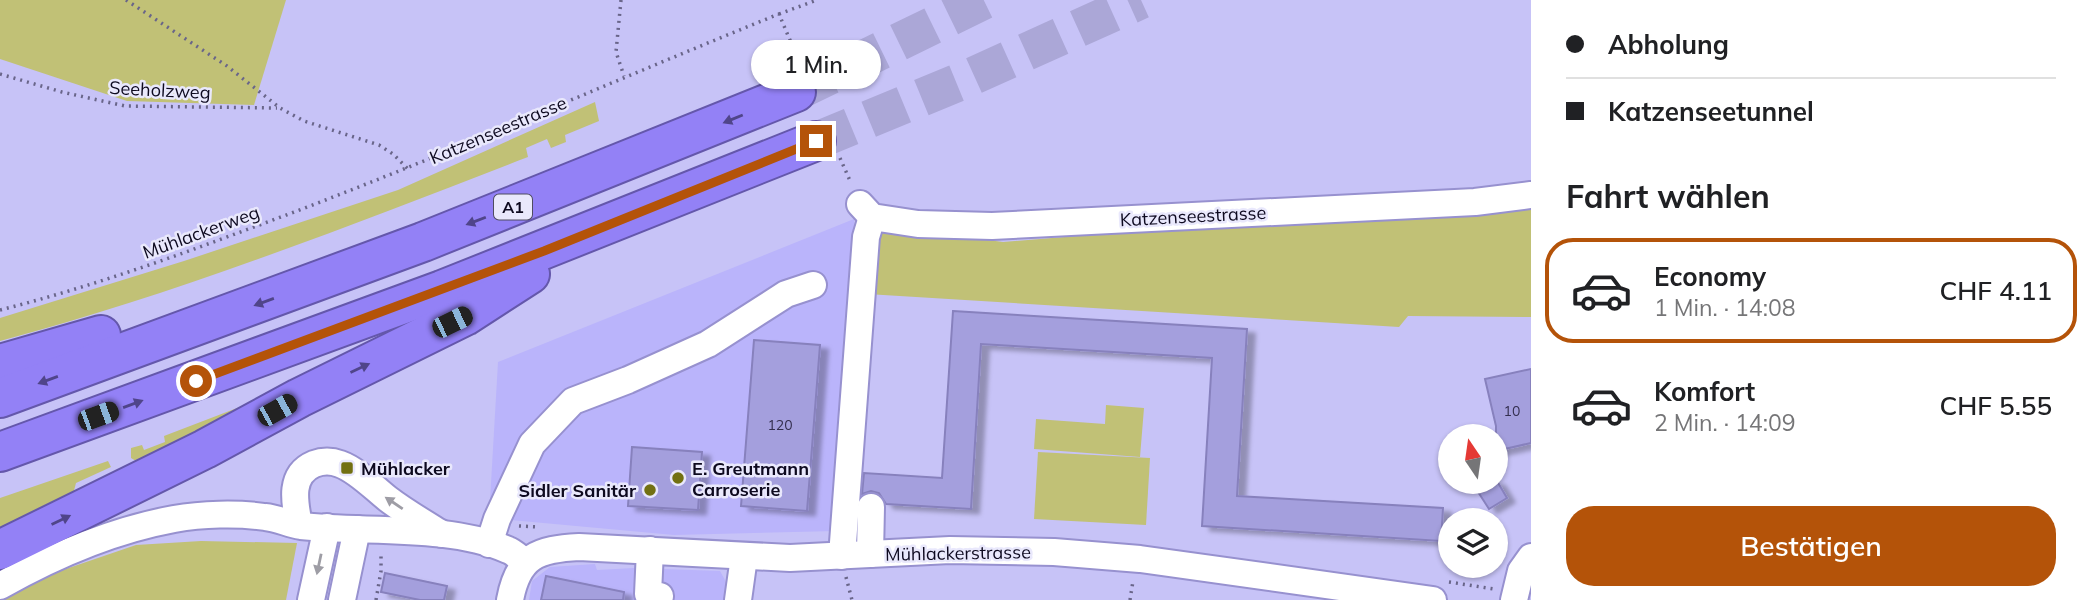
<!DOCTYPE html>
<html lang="de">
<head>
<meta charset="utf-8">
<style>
	:root { --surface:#fff; --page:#f6f6f6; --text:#202124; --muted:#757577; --line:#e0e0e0; --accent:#b45309 }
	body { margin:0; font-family:Mulish,sans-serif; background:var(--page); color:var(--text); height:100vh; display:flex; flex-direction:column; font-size:26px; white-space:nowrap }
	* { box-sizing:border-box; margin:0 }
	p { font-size:23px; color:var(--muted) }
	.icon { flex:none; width:38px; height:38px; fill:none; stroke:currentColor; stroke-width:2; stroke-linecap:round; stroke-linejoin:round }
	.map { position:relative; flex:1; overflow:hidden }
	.drawer { display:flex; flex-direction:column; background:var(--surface); width:560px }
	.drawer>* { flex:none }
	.banner { display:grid; align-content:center; height:154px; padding:0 35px; background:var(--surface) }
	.needle { width:46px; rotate:347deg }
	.fabs { position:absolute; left:1438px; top:424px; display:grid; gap:14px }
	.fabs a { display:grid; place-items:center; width:70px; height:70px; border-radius:50%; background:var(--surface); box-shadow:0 2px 5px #0004; font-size:35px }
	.end { position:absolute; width:32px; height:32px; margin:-16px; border:9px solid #b45309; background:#fff; box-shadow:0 0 0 4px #fff }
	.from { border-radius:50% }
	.bubble { position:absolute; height:49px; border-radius:24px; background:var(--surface); box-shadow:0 2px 5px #0004; font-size:23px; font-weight:600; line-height:49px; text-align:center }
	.car { position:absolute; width:21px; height:42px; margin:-21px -10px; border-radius:9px; box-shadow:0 0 5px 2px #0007; background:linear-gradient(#222 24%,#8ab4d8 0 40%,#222 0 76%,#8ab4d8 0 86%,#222 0) }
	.banner b { display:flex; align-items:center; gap:24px; height:66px; font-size:26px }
	.banner b+b { border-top:2px solid var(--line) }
	.banner i { width:18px; height:18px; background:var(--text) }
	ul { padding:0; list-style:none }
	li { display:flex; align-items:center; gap:21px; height:105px; margin:0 14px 10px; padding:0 21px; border:4px solid transparent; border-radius:28px }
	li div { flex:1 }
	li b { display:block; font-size:26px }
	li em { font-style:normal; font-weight:600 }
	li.active { border-color:var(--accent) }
	li>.icon { width:63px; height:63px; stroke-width:1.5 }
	h2 { padding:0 35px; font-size:32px; line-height:84px }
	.action { display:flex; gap:14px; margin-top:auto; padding:14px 35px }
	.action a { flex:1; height:80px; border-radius:28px; background:var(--accent); color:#fff; font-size:28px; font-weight:600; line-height:80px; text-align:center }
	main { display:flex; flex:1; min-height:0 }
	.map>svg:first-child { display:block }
	.built { fill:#bab4fb }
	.green { fill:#c1c176 }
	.building { fill:#a49fdd; stroke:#8781bd; stroke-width:2; filter:url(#shadow) }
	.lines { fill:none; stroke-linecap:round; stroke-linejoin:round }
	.highway-tunnel { stroke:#aba7d7; stroke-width:38; stroke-dasharray:38 19; stroke-linecap:butt }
	.minor-casing { stroke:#9791cf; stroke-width:30 }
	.highway-casing { stroke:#6457ab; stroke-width:42 }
	.path { stroke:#696589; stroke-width:3.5; stroke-dasharray:2 5; stroke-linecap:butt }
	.minor { stroke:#fff; stroke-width:26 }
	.highway { stroke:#9381f6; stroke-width:38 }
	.oneway { fill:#50458a }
	.oneway2 { fill:#9e9da5 }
	.route { stroke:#b45309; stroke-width:9 }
	.poi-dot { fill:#727012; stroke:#e9e8fc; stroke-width:2.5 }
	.labels { text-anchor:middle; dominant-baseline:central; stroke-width:5; stroke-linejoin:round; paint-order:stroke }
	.number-label { font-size:14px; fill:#332e4e }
	.shield { fill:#e9e8fc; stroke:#4f4c61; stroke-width:2 }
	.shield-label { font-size:16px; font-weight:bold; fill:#0d091f }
	.street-label { font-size:18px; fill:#0d091f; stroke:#e9e8fc }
	.poi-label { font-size:18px; font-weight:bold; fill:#0d091f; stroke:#e9e8fc; text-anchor:start }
</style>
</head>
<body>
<main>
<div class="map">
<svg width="1531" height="600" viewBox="0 0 1531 600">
	<defs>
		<filter id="shadow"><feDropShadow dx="8" dy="4.5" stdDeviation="2" flood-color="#0004"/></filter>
	</defs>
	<rect width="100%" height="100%" fill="#c7c3f7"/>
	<g class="built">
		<polygon points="854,219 859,248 836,531 674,535 489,518 498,362"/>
		<polygon points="595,564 597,570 634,568 720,571 725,580 730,600 529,600 532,581 550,567"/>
	</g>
	<g class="green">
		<polygon points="0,0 286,0 254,105 127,101 0,59"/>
		<path d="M595,102l4,19 -34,14 1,7 -15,6 -4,-9 -21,9 2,9c-174,67 -348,136 -528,184v-23l184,-57 214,-71z"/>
		<polygon points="1531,204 1531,317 1408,316 1399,327 867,294 883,226 1003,242 1246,222"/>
		<polygon points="258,400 141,464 131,458 131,448 142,445 144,450 165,442 164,436"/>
		<polygon points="1106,405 1144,408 1140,457 1034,449 1036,419 1105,424"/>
		<polygon points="1038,452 1150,458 1146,525 1034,519"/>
		<polygon points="108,461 111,467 76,483 72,498 0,534 0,498"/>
		<polygon points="201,541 297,543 286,600 0,600 54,573 136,545"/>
	</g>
	<g class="building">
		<polygon points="953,311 1247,329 1237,496 1443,508 1441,541 1202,526 1212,358 981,344 971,509 886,504 879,493 871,491 862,494 864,473 942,478"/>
		<polygon points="754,340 820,345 807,511 741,506"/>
		<polygon points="1531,369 1531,443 1496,451 1496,426 1485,379"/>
		<polygon points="632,447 702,452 698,510 628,506"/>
		<polygon points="1471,481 1497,481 1507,498 1489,509"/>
		<polygon points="385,573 447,586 444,600 420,600 381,592"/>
		<polygon points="546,576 624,592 623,600 541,600"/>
	</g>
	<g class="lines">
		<g class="highway-tunnel">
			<polyline points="796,92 985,0"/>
			<polyline points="816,141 964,80 1141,0"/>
		</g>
		<g class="minor-casing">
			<g id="minor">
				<polyline points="860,204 872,217 918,224 992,226 1475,202 1531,195"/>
				<path d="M299,525c-4,-21 -11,-50 15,-61 8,-3 18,-3 26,0 17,6 34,24 48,35 17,13 36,24 54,35"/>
				<polyline points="489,544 497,519 532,444 573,401 628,380 708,344 786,294 813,285"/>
				<polyline points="650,550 648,594 660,596"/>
				<polyline points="870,554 871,507"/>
				<polyline points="842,556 866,237 872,217"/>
				<path d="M0,586c53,-30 114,-56 174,-67 28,-5 63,-6 91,-2 12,1 24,7 36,9 64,7 148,-2 207,24 6,2 11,8 17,12"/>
				<polyline points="311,600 327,527"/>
				<polyline points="342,600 357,529"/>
				<path d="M510,600c8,-44 28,-51 69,-53l211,11 160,-8 104,2 86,7 293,41"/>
				<polyline points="738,600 744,557"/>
				<polyline points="1514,600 1521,571 1531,557"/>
			</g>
		</g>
		<g class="highway-casing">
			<g id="highway">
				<polyline points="0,364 101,335"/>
				<polyline points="0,398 423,242 796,92"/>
				<polyline points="0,452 442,290 816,141"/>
				<polyline points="0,550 205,449 299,398 465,316 530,274"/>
			</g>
		</g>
		<g class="path">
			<polyline points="126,0 227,66 280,108 304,121 379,145 393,154 408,169"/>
			<polyline points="621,0 616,52 624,76"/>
			<polyline points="779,14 817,0"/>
			<polyline points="0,74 62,92 125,106 277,108"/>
			<polyline points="840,158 851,183"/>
			<path d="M0,310c83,-21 163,-49 243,-79 181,-66 357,-145 536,-217l21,50"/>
			<polyline points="519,526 539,527"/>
			<polyline points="846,577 852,600"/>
			<polyline points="1449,582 1494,589"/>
			<polyline points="376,600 381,571 381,554"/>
			<polyline points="1130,600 1133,581"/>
		</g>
		<use href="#minor" class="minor"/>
		<use href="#highway" class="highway"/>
	</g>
	<defs><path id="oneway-solid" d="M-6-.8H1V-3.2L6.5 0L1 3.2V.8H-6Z" transform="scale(1.75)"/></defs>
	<g class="oneway">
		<use href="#oneway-solid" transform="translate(733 119) rotate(158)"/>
		<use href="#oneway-solid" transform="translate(476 221) rotate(159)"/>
		<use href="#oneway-solid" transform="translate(264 302) rotate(160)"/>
		<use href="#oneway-solid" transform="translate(360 368) rotate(-25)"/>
		<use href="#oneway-solid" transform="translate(48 380) rotate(160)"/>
		<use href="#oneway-solid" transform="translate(133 404) rotate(-20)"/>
		<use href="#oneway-solid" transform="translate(61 520) rotate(-26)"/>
	</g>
	<g class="oneway2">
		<use href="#oneway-solid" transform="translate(394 503) rotate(-146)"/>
		<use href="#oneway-solid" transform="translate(319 564) rotate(102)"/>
	</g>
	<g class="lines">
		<polyline class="route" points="196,381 544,251 816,141"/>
	</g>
	<g class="poi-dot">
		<rect x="340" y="461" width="14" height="14" rx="3.5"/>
		<circle cx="678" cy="478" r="7"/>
		<circle cx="650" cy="490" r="7"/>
	</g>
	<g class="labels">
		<g class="number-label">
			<text x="1512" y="411">10</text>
			<text x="780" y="425">120</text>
		</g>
		<rect class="shield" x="494" y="194.5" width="38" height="25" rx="5"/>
		<g class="shield-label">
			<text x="513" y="207">A1</text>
		</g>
		<g class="street-label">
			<text transform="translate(160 90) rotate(3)">Seeholzweg</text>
			<text transform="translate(498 130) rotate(-23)">Katzenseestrasse</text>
			<text transform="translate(1193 216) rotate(-3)">Katzenseestrasse</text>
			<text transform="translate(201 232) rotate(-20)">Mühlackerweg</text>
			<text transform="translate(958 553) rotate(-1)">Mühlackerstrasse</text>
		</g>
		<g class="poi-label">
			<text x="361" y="468">Mühlacker</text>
			<text x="692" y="468">E. Greutmann<tspan x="692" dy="21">Carroserie</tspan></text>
			<text x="636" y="490" text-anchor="end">Sidler Sanitär</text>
		</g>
	</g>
</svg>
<div class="fabs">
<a><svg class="needle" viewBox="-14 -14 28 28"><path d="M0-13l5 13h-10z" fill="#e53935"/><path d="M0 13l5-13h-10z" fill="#757577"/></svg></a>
<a><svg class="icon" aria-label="layers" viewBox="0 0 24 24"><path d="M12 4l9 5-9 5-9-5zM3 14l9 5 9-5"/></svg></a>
</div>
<i class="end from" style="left:196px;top:381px"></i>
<i class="end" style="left:816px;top:141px"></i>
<div class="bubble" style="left:751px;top:40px;width:130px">1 Min.</div>
<i class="car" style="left:452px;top:322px;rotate:64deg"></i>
<i class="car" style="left:277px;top:410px;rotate:61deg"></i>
<i class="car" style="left:98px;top:416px;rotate:70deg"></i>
</div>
<section class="drawer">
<div class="banner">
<b><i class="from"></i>Abholung</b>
<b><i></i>Katzenseetunnel</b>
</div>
<h2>Fahrt wählen</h2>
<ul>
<li class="active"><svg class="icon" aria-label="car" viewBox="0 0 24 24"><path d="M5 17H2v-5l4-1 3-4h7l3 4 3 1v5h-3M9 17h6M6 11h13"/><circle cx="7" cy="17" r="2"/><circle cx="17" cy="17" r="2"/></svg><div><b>Economy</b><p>1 Min. · 14:08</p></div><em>CHF 4.11</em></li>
<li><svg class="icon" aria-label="car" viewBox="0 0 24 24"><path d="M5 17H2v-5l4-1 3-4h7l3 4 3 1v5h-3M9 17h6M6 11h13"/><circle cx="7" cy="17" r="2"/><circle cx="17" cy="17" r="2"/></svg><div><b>Komfort</b><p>2 Min. · 14:09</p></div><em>CHF 5.55</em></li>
</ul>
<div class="action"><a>Bestätigen</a></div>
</section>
</main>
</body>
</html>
